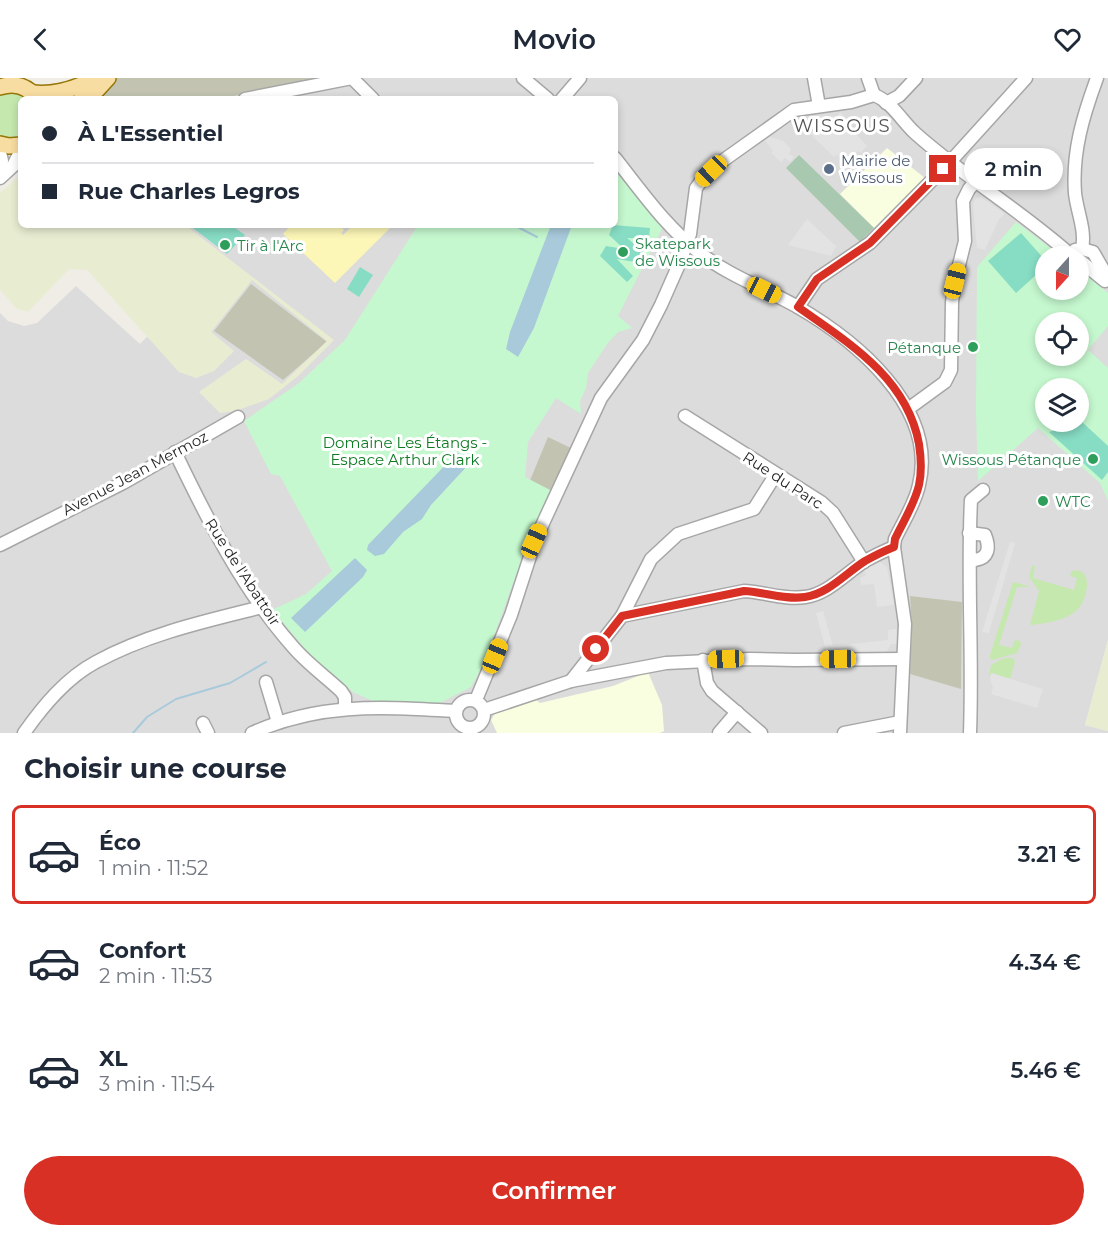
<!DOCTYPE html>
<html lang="fr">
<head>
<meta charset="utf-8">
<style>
	:root { --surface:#fff; --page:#f2f2f3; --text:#1f2937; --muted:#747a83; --line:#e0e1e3; --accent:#d93025 }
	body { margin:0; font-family:Montserrat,sans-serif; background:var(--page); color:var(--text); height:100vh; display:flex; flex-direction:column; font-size:22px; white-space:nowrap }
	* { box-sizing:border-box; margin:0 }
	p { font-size:20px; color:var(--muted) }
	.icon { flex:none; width:33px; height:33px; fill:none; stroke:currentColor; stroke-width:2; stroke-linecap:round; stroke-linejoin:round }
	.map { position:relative; height:655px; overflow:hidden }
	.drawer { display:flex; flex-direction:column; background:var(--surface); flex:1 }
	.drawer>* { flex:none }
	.hud { position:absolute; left:18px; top:18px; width:600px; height:132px; border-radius:9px; box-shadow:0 3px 9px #0003; display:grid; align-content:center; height:132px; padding:0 24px; background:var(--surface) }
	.needle { width:39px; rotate:201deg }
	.fabs { position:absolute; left:1035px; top:168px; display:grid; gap:12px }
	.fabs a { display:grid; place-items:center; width:54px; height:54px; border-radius:50%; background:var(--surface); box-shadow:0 3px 9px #0003; font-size:30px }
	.end { position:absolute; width:27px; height:27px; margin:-14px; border:8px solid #d93025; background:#fff; box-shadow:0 0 0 3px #fff }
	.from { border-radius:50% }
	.bubble { position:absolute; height:42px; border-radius:21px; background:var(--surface); box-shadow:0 3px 9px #0003; font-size:20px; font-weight:600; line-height:42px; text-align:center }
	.car { position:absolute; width:18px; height:36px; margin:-18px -9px; border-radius:8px; box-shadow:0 0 4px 2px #0007; background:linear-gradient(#f5c518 24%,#345 0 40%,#f5c518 0 76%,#345 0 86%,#f5c518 0) }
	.hud b { display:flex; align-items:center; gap:21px; height:57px; font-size:22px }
	.hud b+b { border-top:2px solid var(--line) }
	.hud i { width:15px; height:15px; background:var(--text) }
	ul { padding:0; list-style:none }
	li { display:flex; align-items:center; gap:18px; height:99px; margin:0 12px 9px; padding:0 12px; border:3px solid transparent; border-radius:9px }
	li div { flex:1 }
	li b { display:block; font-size:22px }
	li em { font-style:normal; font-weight:600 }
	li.on { border-color:var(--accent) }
	li>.icon { width:54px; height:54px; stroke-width:1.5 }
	h2 { padding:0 24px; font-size:27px; line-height:72px }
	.cta { display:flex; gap:12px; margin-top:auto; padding:12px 24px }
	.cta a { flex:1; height:69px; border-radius:36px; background:var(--accent); color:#fff; font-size:24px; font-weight:600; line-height:69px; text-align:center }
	header { display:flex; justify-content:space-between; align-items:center; height:78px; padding:0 24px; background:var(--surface); font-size:27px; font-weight:600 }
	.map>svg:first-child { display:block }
	.residential { fill:#dddcdc; fill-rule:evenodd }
	.education { fill:#fafee0 }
	.construction { fill:#c2c4b1 }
	.farmland { fill:#e8edd2 }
	.grass { fill:#c4e8ae }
	.sand { fill:#fcf6b7 }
	.cemetery { fill:#a8c8b0 }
	.park { fill:#c5f8cf; fill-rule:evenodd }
	.pitch { fill:#87dcc4 }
	.parking { fill:#e3e3e3 }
	.water { fill:#a8cadb }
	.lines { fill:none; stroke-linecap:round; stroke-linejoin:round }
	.stream { stroke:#a8cadb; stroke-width:2 }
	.minor-casing { stroke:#a6a6a6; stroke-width:15 }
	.major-casing { stroke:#957606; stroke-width:18 }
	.minor { stroke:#fff; stroke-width:12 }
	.major { stroke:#f8dda2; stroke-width:15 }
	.route { stroke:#d93025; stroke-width:8 }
	.service-dot { fill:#5c6f8a; stroke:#fff; stroke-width:2 }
	.leisure-dot { fill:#2e9e5b; stroke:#fff; stroke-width:2 }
	.labels { text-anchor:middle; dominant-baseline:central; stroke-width:6; stroke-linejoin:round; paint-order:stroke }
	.service-label { font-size:15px; fill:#4e5e75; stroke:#fff; text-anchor:start }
	.leisure-label { font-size:15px; fill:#27864d; stroke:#fff; text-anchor:start }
	.park-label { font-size:15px; fill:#107b25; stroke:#fff }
	.street-label { font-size:15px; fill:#1f1f1f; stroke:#fff }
	.quarter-label { font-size:18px; letter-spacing:1.5px; fill:#525252; stroke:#fff }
</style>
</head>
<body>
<header><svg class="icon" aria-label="back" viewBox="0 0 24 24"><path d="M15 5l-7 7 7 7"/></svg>Movio<svg class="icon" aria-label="heart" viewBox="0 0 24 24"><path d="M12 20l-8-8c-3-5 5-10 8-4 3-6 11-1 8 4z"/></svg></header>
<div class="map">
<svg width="1108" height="655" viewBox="0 0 1108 655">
	<rect width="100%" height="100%" fill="#f0ede6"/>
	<path class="residential" d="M163,0h945v562l-23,85 23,6v2h-1108v-420l8,8 16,5 13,-3 39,-37 64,58 84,-88 -39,-31h430v-126h-479zM1046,178h32v34h-32zM1046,244h32v34h-32zM1046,310h32v34h-32z"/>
	<g class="education">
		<polygon points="887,70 925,100 874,150 840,116"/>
		<polygon points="648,594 662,627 664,653 660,655 497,655 491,642 496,634 536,622 540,625 613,608"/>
	</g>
	<g class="construction">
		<polygon points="116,0 327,0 218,21 100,21"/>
		<polygon points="251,206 327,264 283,302 214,253"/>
		<polygon points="548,359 573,371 542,435 521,424"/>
		<polygon points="910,518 962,524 961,611 910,596 912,551"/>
	</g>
	<g class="farmland">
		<polygon points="21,96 21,147 185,147 334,262 298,298 269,321 235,333 220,335 199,314 246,281 282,306 327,263 252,202 211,254 234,273 214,293 196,300 179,294 87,192 69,191 28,234 16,230 0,212 0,115"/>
		<polygon points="1108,562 1108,653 1085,647"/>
	</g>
	<g class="grass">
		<polygon points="7,13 20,14 30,21 21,21 21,60 13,62 0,58 0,16"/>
		<path d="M1032,488h3l-2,12 41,12 3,-12 -7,-2 2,-5c22,-5 16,28 6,38 -10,11 -34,15 -48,16l9,-34 -10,-14z"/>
		<polygon points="1013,504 1031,509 1017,509 999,567 1012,570 1015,562 1020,563 1021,567 1017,575 992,582 990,580 990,577"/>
		<polygon points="1004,580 1013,580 1015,584 1010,601 992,595 989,599 991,587"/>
	</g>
	<polygon class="sand" points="291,147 339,147 344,152 341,155 343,157 353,147 393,147 335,205 283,156"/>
	<polygon class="cemetery" points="799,77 874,150 860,164 786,90"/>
	<g class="park">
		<polygon points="615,92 665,145 618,238 632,250 618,254 607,266 588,295 586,310 580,323 581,336 556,320 528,364 525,399 552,413 526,470 484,585 471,609 436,627 375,624 353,614 313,580 272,532 306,516 332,493 280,398 271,396 244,343 299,305 345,262 418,147 615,147"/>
		<path d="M1016,144l45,34h-15v34h32l1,-20 29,23v33l-20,24 20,18v133l-8,-18 -62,-55 -60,53 -2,-71 1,-143zM1046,244h32v34h-32zM1046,310h32v34h-32z"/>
	</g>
	<g class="pitch">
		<polygon points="189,147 231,147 245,157 227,176"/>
		<polygon points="613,147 650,150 649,161 627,160 646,176 641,185 617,181 633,198 627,204 600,178 606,168 624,171 609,157"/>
		<polygon points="1021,155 1045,182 1045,189 1016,215 988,183"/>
		<polygon points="360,189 373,197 359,219 347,211"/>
		<polygon points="1081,343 1108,368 1108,394 1102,402 1049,354"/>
	</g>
	<g class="parking">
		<polygon points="841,34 848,47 867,68 861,75 858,73 846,84 838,76 834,79 803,49 807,45 816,44 821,39 837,38"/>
		<polygon points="770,59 783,63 791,71 789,76 794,79 790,84 785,80 781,84 771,75 773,73 765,62"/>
		<polygon points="981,119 1005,136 999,141 985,172 977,170 974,138 973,126 976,120"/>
		<polygon points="807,141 836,168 831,178 788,167"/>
		<polygon points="1010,464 1015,465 989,555 982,554"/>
		<polygon points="877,482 887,489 894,527 877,529 874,506 861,507 860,500 866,497 864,491"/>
		<polygon points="823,533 833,568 888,562 888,552 896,551 897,566 891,566 886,575 834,578 833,574 827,576 816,535"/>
		<polygon points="991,595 1043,611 1037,630 991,616 993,610 990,601"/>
	</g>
	<g class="water">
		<polygon points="551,147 572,147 534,250 518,279 506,271 510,254"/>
		<polygon points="457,375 466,378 470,385 431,427 422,441 403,454 384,476 375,478 367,472 368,467"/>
		<polygon points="355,480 367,492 363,499 305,554 291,540"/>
	</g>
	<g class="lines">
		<g class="stream">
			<polyline points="514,147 537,159"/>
			<polyline points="133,655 147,639 176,621 230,605 266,584"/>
		</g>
		<g class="minor-casing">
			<g id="minor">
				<polyline points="352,0 373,21"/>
				<polyline points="523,0 548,21"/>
				<polyline points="814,0 819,28"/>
				<polyline points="868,0 874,17"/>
				<polyline points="245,21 352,0"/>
				<polyline points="562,21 580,0"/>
				<polyline points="886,25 899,18 916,0"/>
				<polyline points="0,74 2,83 0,93"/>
				<path d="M615,80c27,34 51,69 85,95 29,23 64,35 96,53 59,34 142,101 123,179 -4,19 -16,37 -24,54l-1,8 11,77 -5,109"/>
				<polyline points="0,100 13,88 21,72"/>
				<path d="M1082,171c4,-19 -5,-37 -7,-56 -3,-41 8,-77 22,-115"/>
				<polyline points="1075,172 1082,171 1093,174 1108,200"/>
				<polyline points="1078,181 1105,203"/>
				<polyline points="798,229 817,201 870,165 950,84 1026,0"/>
				<polyline points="908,331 945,304 951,292 952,224 955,203 965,163 963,123 969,111 975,104"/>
				<polyline points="685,338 821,424 833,435 864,484"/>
				<path d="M175,374c32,67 69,140 119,196 14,16 32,29 47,43l4,6v12"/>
				<path d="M969,455l16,2c5,12 4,23 -10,25l-5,-3"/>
				<polyline points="0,467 123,405 238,339"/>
				<polyline points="622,538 651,481 678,456 754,431 776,396"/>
				<polyline points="703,582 707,605 712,613 761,655"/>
				<path d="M571,603l51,-65 122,-25c20,1 41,9 61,6 23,-3 41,-24 60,-36 9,-5 19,-10 29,-14"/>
				<polyline points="266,604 278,644"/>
				<circle cx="470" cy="636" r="14"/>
				<path d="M476,622l35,-85 24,-74 9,-20 57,-123 42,-58 18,-35 19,-43 10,-28 6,-46 6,-8 19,-18 73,-52 57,-8 23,-7c17,6 28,26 41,38 49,44 108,79 157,123"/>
				<polyline points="484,632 571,603 666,585 750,581 795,582 903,581"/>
				<polyline points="203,645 208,655"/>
				<path d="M24,655c19,-27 42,-55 72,-71 51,-28 110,-41 166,-55"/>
				<path d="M252,655c68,-31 131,-26 203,-22"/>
				<polyline points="719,655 737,634"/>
				<polyline points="844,655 900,644"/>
				<path d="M970,655c3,-78 -3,-156 1,-233l12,-10"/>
			</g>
		</g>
		<g class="major-casing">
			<g id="major">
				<path d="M0,9c15,-5 28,-1 37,12"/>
				<path d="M33,15c22,2 43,-4 62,-15"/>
				<polyline points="81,21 97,12 108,0"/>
				<polyline points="0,66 9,68 21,67"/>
			</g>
		</g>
		<use href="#minor" class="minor"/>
		<use href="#major" class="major"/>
	</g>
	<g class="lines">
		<path class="route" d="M596,571l26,-33 122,-25c20,1 41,9 61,6 23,-3 41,-24 60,-36 9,-5 19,-10 29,-14l1,-8c8,-17 20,-36 24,-54 3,-14 2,-28 0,-41 -12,-66 -70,-101 -121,-137l19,-28 53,-36 73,-74"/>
	</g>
	<circle class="service-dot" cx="829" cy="91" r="6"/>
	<g class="leisure-dot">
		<circle cx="225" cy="167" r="6"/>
		<circle cx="623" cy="174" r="6"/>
		<circle cx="973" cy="269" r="6"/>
		<circle cx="1093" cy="381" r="6"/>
		<circle cx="1043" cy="423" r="6"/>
	</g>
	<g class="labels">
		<g class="service-label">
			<text x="841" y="82">Mairie de<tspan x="841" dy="17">Wissous</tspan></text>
		</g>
		<g class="leisure-label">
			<text x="635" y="165">Skatepark<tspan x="635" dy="17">de Wissous</tspan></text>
			<text x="237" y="167">Tir à l'Arc</text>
			<text x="961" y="269" text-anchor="end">Pétanque</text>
			<text x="1081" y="381" text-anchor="end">Wissous Pétanque</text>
			<text x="1055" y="423">WTC</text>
		</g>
		<g class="park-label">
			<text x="405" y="364">Domaine Les Étangs -<tspan x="405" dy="17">Espace Arthur Clark</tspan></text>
		</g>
		<g class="street-label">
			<text transform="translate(135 395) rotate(-28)">Avenue Jean Mermoz</text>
			<text transform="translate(783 402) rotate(33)">Rue du Parc</text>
			<text transform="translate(243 494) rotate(57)">Rue de l'Abattoir</text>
		</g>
		<g class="quarter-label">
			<text x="842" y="48">WISSOUS</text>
		</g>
	</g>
</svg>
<div class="fabs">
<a><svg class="needle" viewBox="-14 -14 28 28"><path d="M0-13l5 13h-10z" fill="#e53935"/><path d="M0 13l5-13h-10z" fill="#747a83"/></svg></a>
<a><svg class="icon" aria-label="locate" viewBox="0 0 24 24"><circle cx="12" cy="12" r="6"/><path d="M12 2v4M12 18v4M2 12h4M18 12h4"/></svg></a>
<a><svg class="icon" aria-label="layers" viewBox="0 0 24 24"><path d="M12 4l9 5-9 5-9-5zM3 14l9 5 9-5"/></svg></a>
</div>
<i class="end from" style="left:596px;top:571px"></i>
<i class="end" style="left:943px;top:91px"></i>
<div class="bubble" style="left:964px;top:70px;width:99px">2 min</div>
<i class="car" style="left:711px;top:93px;rotate:226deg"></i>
<i class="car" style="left:955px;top:203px;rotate:14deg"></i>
<i class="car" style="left:764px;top:212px;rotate:116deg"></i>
<i class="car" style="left:534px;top:463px;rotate:24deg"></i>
<i class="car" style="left:495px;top:578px;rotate:22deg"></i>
<i class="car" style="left:726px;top:581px;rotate:268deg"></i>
<i class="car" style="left:838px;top:581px;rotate:269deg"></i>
<div class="hud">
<b><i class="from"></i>À L'Essentiel</b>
<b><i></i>Rue Charles Legros</b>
</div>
</div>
<section class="drawer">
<h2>Choisir une course</h2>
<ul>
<li class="on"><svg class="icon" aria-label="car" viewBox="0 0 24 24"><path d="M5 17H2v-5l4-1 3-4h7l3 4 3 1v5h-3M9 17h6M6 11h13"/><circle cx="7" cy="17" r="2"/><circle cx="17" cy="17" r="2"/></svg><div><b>Éco</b><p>1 min · 11:52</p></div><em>3.21 €</em></li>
<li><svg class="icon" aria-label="car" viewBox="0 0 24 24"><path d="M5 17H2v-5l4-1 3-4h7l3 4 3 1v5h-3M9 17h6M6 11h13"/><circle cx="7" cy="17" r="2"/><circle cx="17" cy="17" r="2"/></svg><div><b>Confort</b><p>2 min · 11:53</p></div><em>4.34 €</em></li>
<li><svg class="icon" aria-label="car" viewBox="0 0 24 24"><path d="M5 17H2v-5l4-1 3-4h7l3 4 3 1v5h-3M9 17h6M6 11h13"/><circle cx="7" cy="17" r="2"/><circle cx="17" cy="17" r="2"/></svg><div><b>XL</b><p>3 min · 11:54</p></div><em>5.46 €</em></li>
</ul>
<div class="cta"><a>Confirmer</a></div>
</section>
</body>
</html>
